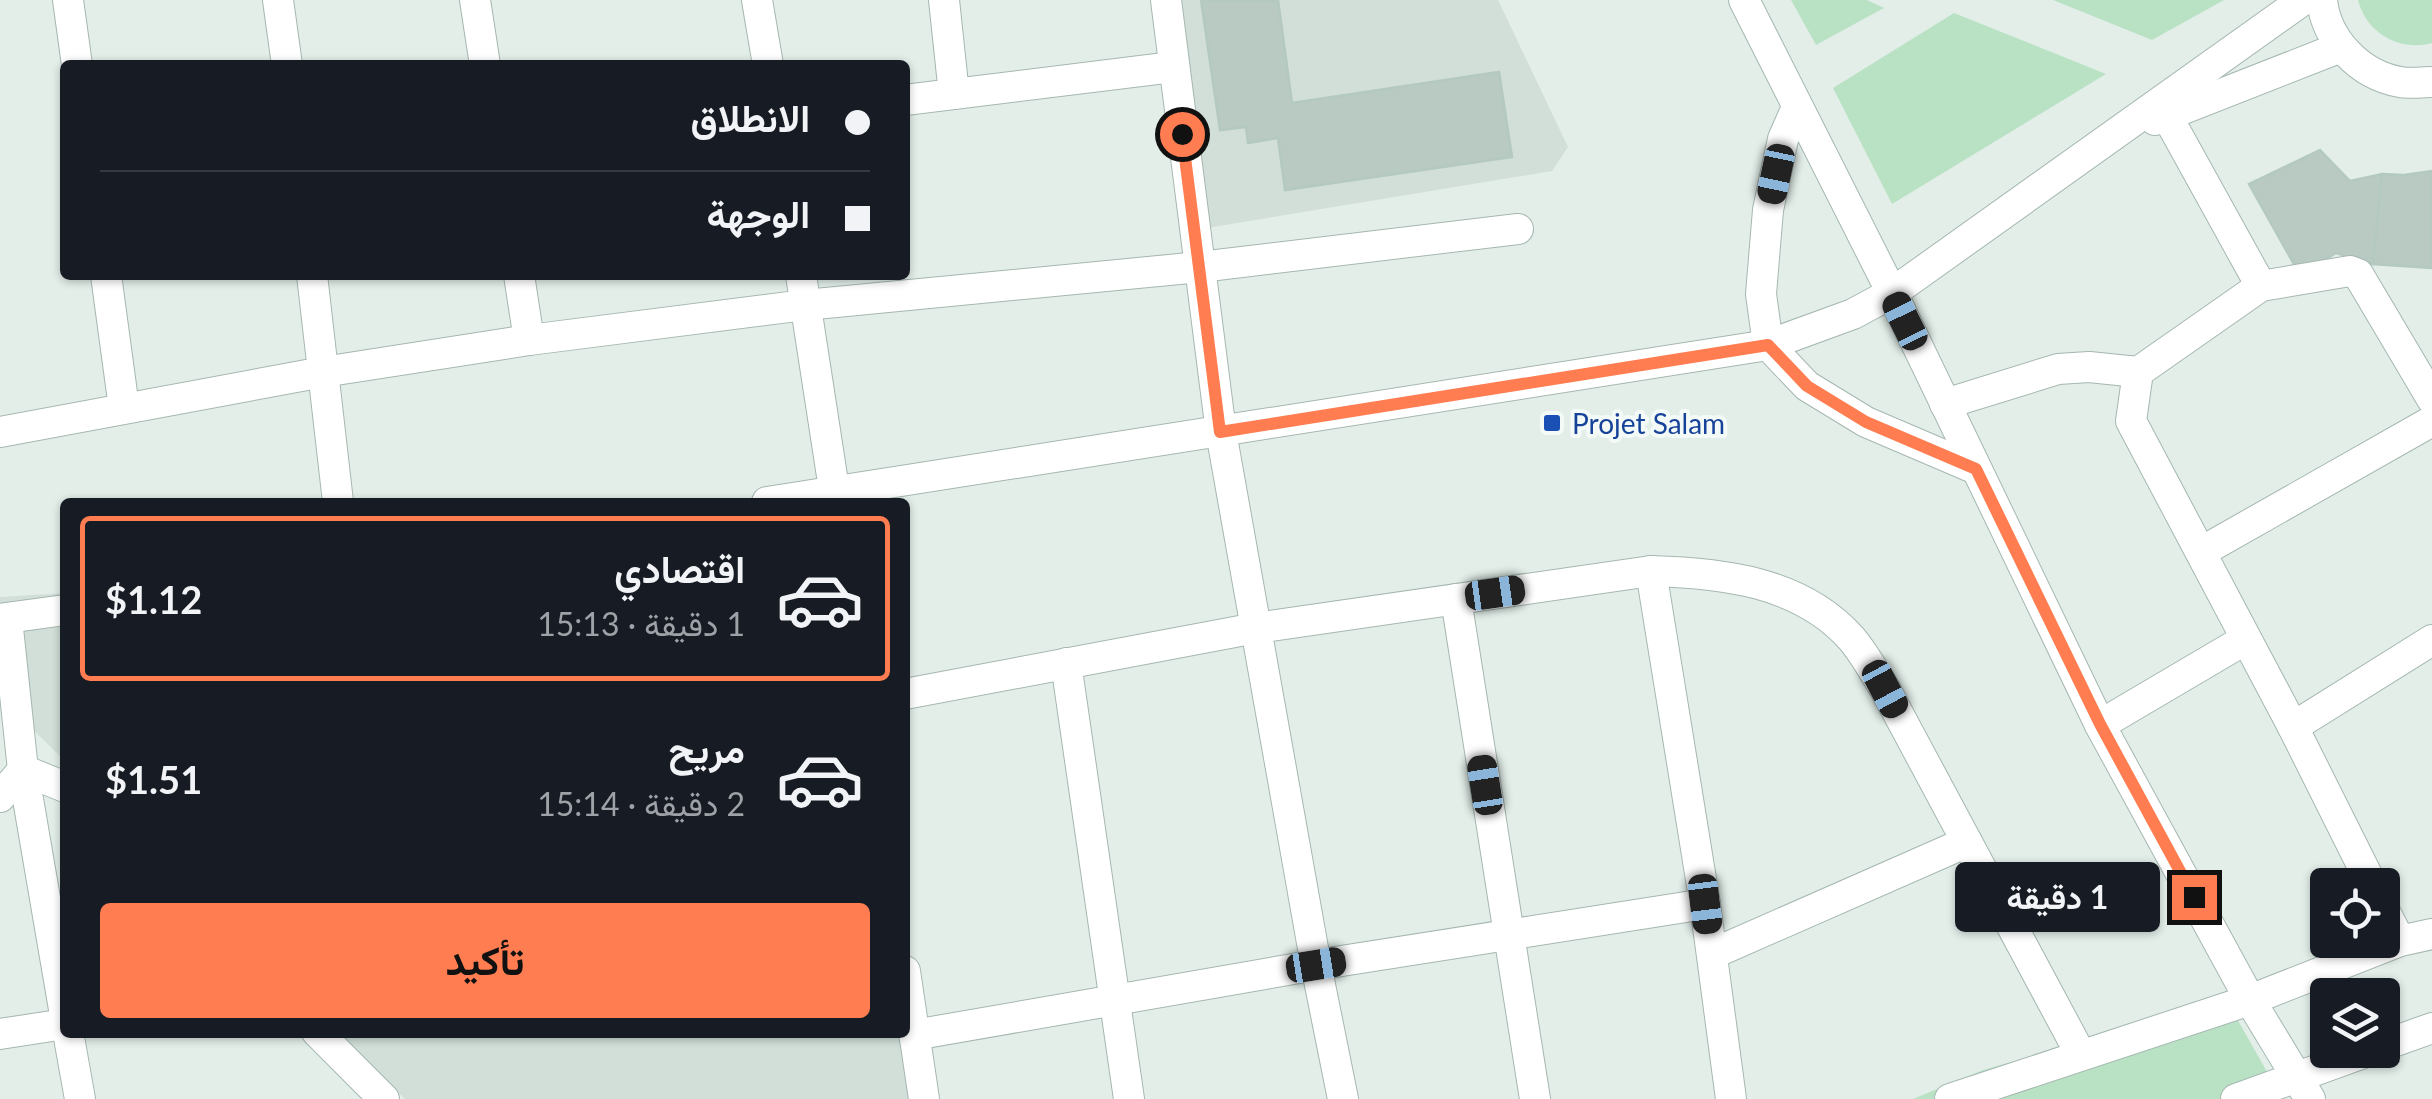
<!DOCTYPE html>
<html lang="ar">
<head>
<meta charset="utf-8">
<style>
	:root { --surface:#171b24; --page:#20242c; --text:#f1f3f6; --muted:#9ea1a6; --line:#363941; --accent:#ff7d50 }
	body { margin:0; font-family:Lato,Vazirmatn,sans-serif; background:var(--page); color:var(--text); direction:rtl; height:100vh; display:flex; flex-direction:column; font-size:38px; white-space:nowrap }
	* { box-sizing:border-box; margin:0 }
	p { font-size:32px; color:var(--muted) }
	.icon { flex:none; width:55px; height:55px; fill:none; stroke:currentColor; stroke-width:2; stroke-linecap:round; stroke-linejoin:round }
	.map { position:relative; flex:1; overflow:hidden; direction:ltr }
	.panel { position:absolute; left:60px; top:498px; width:850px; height:540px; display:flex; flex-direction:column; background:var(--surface); border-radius:10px; box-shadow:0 2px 8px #0004; direction:rtl }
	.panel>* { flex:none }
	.hud { position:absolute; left:60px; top:60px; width:850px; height:220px; border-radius:10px; box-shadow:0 2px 8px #0004; direction:rtl; display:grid; align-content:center; height:220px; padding:0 40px; background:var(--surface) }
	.tools { position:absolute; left:2310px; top:868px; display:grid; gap:20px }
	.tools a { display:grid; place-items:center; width:90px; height:90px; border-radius:10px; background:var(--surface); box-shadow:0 2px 8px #0004; font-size:50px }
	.end { position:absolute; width:45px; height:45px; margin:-22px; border:12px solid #ff7d50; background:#111; box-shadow:0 0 0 5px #111 }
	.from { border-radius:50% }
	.bubble { position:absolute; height:70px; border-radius:10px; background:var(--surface); box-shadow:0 2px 8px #0004; font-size:32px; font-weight:700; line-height:70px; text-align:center; direction:rtl }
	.car { position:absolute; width:30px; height:60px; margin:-30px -15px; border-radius:12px; box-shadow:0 0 8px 2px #0007; background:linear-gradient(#222 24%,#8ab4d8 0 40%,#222 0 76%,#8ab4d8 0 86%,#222 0) }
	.hud b { display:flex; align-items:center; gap:35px; height:95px; font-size:38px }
	.hud b+b { border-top:2px solid var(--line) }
	.hud i { width:25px; height:25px; background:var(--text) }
	ul { padding:18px 0 0; list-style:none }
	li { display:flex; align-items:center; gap:30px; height:165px; margin:0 20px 15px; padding:0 20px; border:5px solid transparent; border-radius:10px }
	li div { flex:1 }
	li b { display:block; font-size:38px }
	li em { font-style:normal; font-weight:700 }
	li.selected { border-color:var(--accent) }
	li>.icon { width:90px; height:90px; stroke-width:1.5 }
	.primary-button { display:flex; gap:20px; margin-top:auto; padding:20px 40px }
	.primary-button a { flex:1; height:115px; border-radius:10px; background:var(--accent); color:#111; font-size:40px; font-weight:700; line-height:115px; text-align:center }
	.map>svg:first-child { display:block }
	.built { fill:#d1dfd8 }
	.green { fill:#b9e2c5 }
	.building { fill:#b8cac2; stroke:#b4c9c1; stroke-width:2.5 }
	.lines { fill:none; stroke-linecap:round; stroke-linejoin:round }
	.minor-casing { stroke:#a5b7b1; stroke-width:32 }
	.minor { stroke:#fff; stroke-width:30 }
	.route { stroke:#ff7d50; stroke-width:12 }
	.transit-dot { fill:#1a4fb4; stroke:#f4faf7; stroke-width:4 }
	.labels { text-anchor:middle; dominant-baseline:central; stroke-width:8; stroke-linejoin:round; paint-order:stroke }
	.transit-label { font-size:28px; fill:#164399; stroke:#f4faf7; text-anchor:start }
</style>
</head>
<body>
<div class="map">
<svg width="2432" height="1099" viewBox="0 0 2432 1099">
	<rect width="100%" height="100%" fill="#e3eee9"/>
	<g class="built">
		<polygon points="1182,0 1498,0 1568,147 1552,171 1207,228"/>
		<polygon points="65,593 65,761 7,704 0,653 0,597"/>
		<polygon points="338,1033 903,1033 913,1099 405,1099"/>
	</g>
	<g class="green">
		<polygon points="1791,0 1867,0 1884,8 1816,45"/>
		<polygon points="2053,0 2224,0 2152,40"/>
		<path d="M2358,0h74v43c-32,9 -66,-10 -74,-43z"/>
		<polygon points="1954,13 2106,74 1892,204 1833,88"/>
		<polygon points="2227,1001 2279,1093 2255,1099 1913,1099 1983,1070"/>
	</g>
	<g class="building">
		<polygon points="1201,0 1278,0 1292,103 1499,72 1512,157 1285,190 1278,138 1248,143 1246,127 1220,130"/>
		<polygon points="2320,150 2350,181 2382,174 2373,264 2336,253 2300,275 2249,184"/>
		<polygon points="2432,171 2432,268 2373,264 2382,174 2404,175"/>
	</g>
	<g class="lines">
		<g class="minor-casing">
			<g id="minor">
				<polyline points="68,0 77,65"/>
				<polyline points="278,0 287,65"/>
				<polyline points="475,0 485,65"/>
				<polyline points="757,0 768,65"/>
				<polyline points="944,0 954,94"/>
				<polyline points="1166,0 1221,432 1316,965 1343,1099"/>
				<polyline points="1744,0 1892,293 2100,725 2250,1000 2310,1099"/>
				<path d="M2322,0c4,40 38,75 78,82 10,2 22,0 32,0"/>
				<polyline points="905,100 1173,67"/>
				<polyline points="1797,107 1783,139 1768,210 1761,294 1768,345 1807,386 1866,422 1976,469"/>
				<polyline points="2167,116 2261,286"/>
				<polyline points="2155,120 2341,47"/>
				<polyline points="106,275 124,408"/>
				<polyline points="312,275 338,502"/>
				<polyline points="519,275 529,340"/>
				<polyline points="801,275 836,502"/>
				<polyline points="1945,404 2058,369 2089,367 2138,372"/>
				<polyline points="0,432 323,372 529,340 805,305 1200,267 1518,229"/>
				<polyline points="767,502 1768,345 1853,314 1892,293 2303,0"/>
				<polyline points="2201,552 2432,421"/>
				<polyline points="1651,571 1705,904 1731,1099"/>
				<polyline points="1456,599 1535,1099"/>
				<polyline points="0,619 65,610"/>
				<polyline points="7,619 23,770 65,1015"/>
				<polyline points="1066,663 1129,1099"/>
				<path d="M905,694l351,-66 395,-57c70,2 149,10 200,67 13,15 23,34 34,51l196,366"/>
				<polyline points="2100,725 2246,639"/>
				<polyline points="2293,727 2432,640"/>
				<polyline points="0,797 23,770 65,787"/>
				<polyline points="2372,885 2293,727 2131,421 2138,372 2261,286 2350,271 2358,274 2432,399"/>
				<polyline points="2382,906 2400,941"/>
				<polyline points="1712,954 1967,842"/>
				<polyline points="905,971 924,1099"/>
				<polyline points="68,1032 80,1099"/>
				<polyline points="317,1032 384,1099"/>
				<polyline points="0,1034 65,1024"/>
				<polyline points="914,1035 1316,965 1705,904"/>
				<polyline points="2382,1046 2432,1028"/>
				<polyline points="1950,1099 2250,1000 2400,941 2432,934"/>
				<polyline points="2236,1099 2372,1050"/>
			</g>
		</g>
		<use href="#minor" class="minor"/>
	</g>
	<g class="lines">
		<polyline class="route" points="1182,134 1220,432 1768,345 1807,386 1866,422 1976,469 2100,724 2194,897"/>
	</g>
	<rect class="transit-dot" x="1542" y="413" width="20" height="20" rx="5"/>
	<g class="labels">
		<g class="transit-label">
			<text x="1572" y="423">Projet Salam</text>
		</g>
	</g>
</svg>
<div class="tools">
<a><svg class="icon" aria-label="locate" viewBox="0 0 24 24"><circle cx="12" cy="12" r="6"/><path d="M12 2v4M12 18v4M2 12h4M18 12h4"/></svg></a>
<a><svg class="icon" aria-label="layers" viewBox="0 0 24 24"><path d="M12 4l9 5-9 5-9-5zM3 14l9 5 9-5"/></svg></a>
</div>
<i class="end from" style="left:1182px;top:134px"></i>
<i class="end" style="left:2194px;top:897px"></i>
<div class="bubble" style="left:1955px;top:862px;width:205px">1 دقيقة</div>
<i class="car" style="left:1776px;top:174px;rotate:192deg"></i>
<i class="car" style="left:1905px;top:321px;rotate:334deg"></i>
<i class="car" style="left:1495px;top:593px;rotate:82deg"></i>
<i class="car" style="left:1885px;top:689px;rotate:152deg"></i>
<i class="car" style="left:1485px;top:785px;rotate:351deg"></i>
<i class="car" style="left:1705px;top:904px;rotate:173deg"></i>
<i class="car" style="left:1316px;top:965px;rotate:81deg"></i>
<div class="hud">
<b><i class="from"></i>الانطلاق</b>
<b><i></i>الوجهة</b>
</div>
<section class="panel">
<ul>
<li class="selected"><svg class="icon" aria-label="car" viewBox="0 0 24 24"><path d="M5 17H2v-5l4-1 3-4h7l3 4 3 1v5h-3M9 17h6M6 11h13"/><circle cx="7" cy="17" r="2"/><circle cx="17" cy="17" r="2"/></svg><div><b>اقتصادي</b><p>1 دقيقة · 15:13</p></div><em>$1.12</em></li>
<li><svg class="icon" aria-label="car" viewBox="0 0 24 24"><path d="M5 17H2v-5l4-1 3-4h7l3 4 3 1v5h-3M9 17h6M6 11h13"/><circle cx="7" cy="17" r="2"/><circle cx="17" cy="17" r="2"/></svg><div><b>مريح</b><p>2 دقيقة · 15:14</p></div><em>$1.51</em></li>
</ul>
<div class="primary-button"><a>تأكيد</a></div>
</section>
</div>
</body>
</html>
